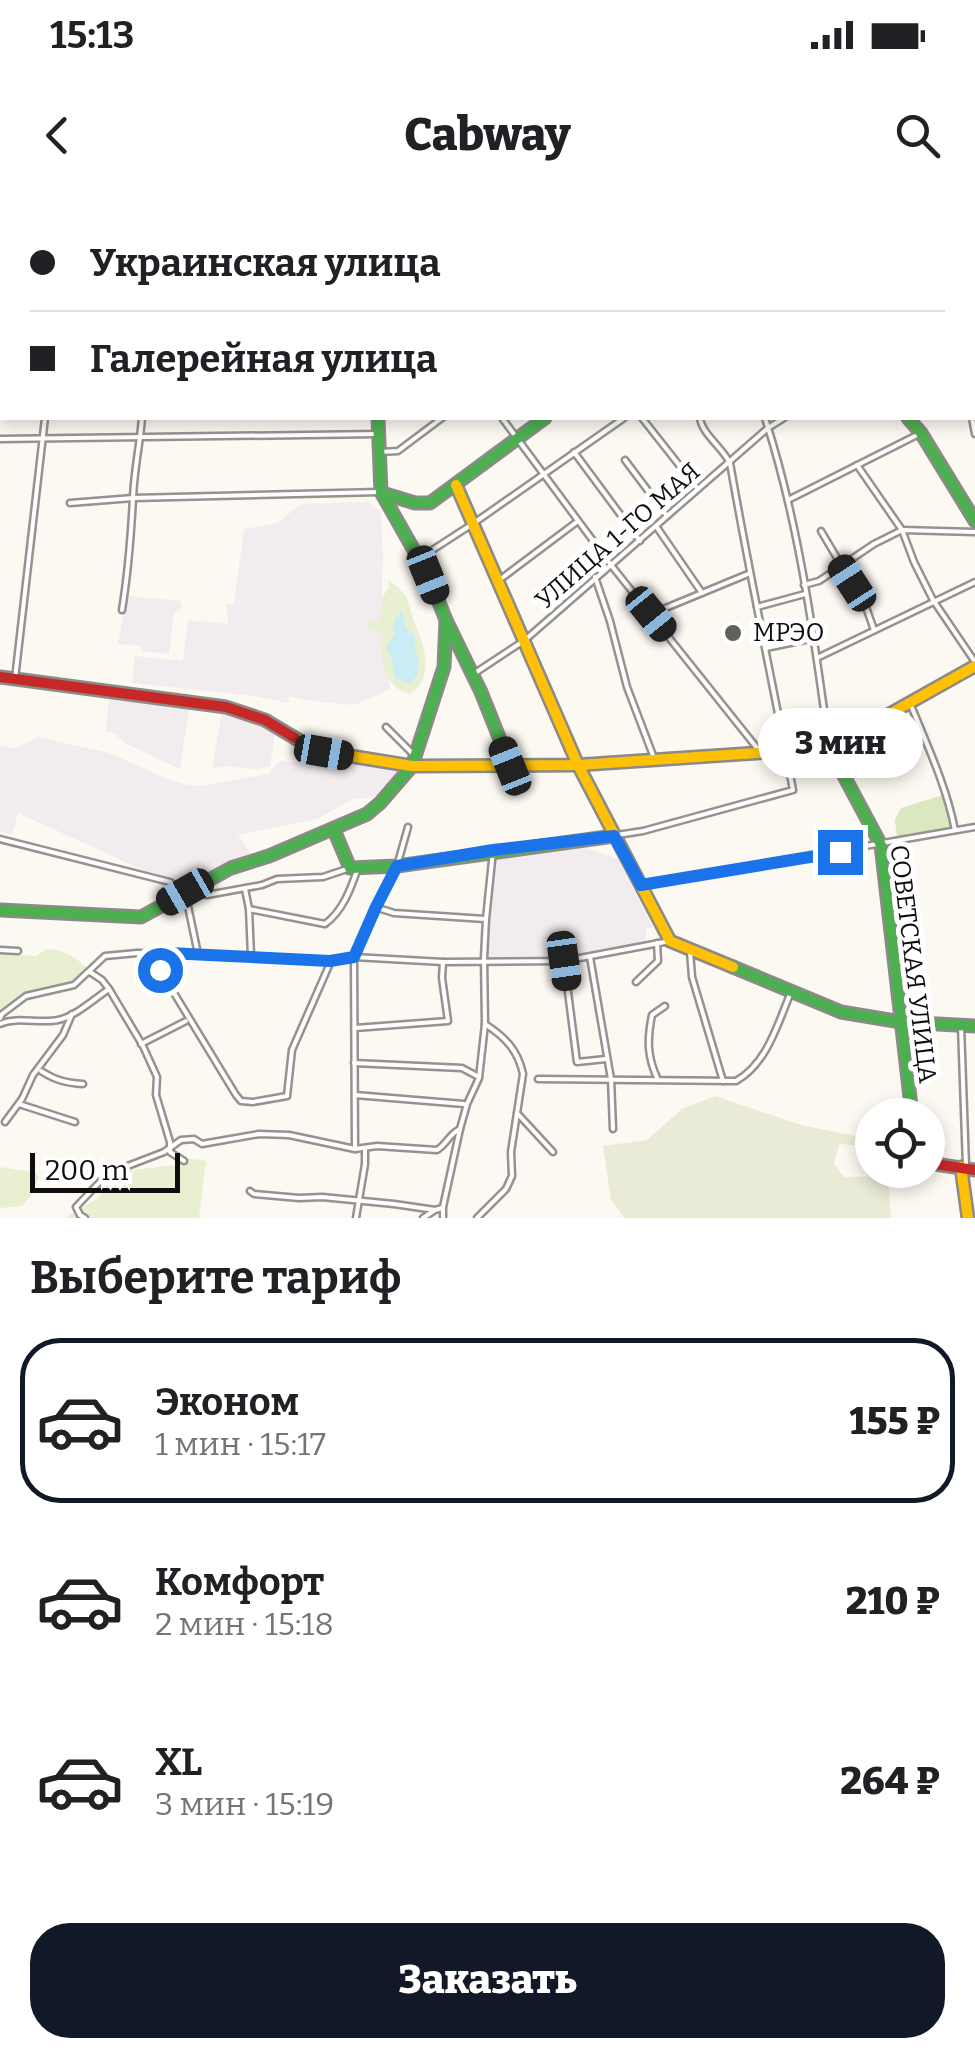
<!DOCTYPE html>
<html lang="ru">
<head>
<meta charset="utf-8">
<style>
	:root { --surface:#fff; --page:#f6f6f6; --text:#202124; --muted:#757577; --line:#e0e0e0; --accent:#111827 }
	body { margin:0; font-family:Bitter,serif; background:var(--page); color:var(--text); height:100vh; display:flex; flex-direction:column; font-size:38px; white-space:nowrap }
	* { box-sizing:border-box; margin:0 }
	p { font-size:32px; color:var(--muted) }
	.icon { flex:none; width:55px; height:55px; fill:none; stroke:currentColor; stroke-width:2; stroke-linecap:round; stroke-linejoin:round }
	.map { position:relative; height:1018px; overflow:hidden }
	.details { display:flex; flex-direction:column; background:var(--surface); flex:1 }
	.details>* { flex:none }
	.top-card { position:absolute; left:0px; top:0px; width:975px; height:220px; box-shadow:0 5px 15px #0003; display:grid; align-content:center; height:220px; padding:0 30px; background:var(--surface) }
	.fabs { position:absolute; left:855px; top:898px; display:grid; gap:20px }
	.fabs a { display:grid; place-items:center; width:90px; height:90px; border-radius:50%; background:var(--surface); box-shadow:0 5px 15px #0003; font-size:50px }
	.scale { position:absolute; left:30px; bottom:25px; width:150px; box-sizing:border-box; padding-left:10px; border:5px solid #0e0e0e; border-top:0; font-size:28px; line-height:35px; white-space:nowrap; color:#0e0e0e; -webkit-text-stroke:8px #fff; paint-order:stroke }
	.end { position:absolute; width:45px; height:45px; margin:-22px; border:12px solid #1a73e8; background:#fff; box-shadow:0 0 0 5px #fff }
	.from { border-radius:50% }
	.bubble { position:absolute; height:70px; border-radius:35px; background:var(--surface); box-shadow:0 5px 15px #0003; font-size:32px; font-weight:800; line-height:70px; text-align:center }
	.car { position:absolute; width:30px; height:60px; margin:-30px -15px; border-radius:12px; box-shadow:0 0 8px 2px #0007; background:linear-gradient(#222 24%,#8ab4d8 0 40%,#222 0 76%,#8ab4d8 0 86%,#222 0) }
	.top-card b { display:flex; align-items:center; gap:35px; height:95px; font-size:38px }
	.top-card b+b { border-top:2px solid var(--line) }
	.top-card i { width:25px; height:25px; background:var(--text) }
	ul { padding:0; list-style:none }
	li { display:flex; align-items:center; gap:30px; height:165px; margin:0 20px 15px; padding:0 10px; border:5px solid transparent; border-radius:40px }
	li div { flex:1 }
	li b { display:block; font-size:38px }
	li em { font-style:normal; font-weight:800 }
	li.on { border-color:var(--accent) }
	li>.icon { width:90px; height:90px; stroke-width:1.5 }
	h2 { padding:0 30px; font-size:45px; line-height:120px }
	.cta { display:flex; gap:20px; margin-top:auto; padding:20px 30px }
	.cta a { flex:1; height:115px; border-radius:40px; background:var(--accent); color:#fff; font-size:40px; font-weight:800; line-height:115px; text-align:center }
	.status { display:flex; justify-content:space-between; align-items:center; height:70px; padding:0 50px; background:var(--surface); direction:ltr }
	.status svg { height:28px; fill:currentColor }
	header { display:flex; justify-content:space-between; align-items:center; height:130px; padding:0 30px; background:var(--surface); font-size:45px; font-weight:800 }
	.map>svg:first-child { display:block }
	.industrial { fill:#f2ecef }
	.green { fill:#e9f0d2 }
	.forest { fill:#dae8c0 }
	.cemetery { fill:#eaebd6 }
	.water { fill:#c9ecf5 }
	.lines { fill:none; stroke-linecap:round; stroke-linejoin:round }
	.street-casing { stroke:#959391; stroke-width:9 }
	.fast-casing { stroke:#8c8a87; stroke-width:15 }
	.slow-casing { stroke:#8c8a87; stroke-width:15 }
	.jam-casing { stroke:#8c8a87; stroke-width:15 }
	.street { stroke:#fffefd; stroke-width:4 }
	.fast { stroke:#4caf50; stroke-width:10 }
	.slow { stroke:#ffc107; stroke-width:10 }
	.jam { stroke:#c62828; stroke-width:10 }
	.route { stroke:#1a73e8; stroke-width:12 }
	.poi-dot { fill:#61605e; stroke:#fff; stroke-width:4 }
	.labels { text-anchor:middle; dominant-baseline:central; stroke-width:10; stroke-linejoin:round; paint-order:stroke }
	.street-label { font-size:25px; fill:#0e0e0e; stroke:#fff }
	.poi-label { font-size:25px; fill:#0e0e0e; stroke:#fff; text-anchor:start }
</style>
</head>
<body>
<div class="status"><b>15:13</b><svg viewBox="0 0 49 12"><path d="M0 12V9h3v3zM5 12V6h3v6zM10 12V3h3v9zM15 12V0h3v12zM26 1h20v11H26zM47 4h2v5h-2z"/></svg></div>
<header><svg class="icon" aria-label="back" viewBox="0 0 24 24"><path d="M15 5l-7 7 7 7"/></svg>Cabway<svg class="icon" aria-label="search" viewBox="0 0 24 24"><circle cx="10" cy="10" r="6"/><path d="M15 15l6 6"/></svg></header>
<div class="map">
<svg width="975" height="1018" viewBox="0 0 975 1018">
	<rect width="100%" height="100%" fill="#fcf8f2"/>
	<g class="industrial">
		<polygon points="369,302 381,313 383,355 381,453 391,489 354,505 304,500 289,496 288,503 256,496 132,483 135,456 183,461 188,420 228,424 226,404 234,404 244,329 277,323 301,304"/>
		<polygon points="127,396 181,401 181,408 174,414 169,454 141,451 141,446 118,444"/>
		<polygon points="109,499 189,509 180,569 127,544 112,532 106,531"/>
		<polygon points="222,512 255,519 275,533 270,566 256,569 226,566 212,568"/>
		<polygon points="38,537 109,553 170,580 187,585 200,586 269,574 279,561 314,565 315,559 402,567 374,597 353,599 317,619 238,635 254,658 208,677 172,678 143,670 18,613 12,634 0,632 0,546 16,548"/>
		<polygon points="587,648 618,659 653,728 647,728 645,742 557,758 486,757 494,658"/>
	</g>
	<g class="green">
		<path d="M388,379c5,5 14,11 17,16 5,7 5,17 8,24 10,23 24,58 -3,75 -29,-8 -30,-36 -29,-62l-13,-3 -2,-5 3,-3h9c7,-12 0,-23 11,-33z"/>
		<path d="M46,749c18,0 29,8 42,20l-14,13 -45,10 -18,11 -11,15v-64l36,2z"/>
		<polygon points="185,958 206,961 199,1018 65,1018 98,998 116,972 182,964"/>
		<polygon points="0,967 33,972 39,977 31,995 22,1006 0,1008"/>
	</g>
	<polygon class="forest" points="943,595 951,627 897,638 895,620 901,608"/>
	<polygon class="cemetery" points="715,896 801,925 870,939 871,946 839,944 834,964 844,977 888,976 891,1018 624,1018 611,1000 603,946 647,940 682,909"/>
	<polygon class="water" points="402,410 405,427 415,436 414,445 419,460 417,476 409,483 395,478 391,457 386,447 395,434 393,422"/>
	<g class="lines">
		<g class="street-casing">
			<g id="street">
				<polyline points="721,0 725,0"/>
				<polyline points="855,0 857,2"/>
				<polyline points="174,2 175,0"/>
				<polyline points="509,2 512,0"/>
				<polyline points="972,113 975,103"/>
				<polyline points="0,144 2,143"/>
				<polyline points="0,178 2,178"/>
				<polyline points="502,218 611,365 761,553"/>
				<polyline points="642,218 698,289"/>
				<path d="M765,218c34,105 49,218 64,328"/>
				<polyline points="972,218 975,234"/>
				<polyline points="0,239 378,234"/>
				<polyline points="379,252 398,251 442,218"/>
				<polyline points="574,252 640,341"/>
				<polyline points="625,260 667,316"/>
				<polyline points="857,265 902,330 914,362 933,400 975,462"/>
				<polyline points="788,300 921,233"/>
				<polyline points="70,303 133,298 380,292"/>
				<polyline points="656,326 702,393"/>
				<polyline points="821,331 866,407 874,430"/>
				<polyline points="420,358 474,323 624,218"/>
				<polyline points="595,377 610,421 627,487 654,558"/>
				<polyline points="498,381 578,321"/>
				<polyline points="804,385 819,381 874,344 902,330 975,332"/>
				<polyline points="757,407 805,394"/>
				<path d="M122,410c6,-37 9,-74 11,-112 1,-27 7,-54 9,-80"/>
				<polyline points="651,414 748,374"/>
				<polyline points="766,448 814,438"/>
				<polyline points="817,458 975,382"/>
				<polyline points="472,475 525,440 768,228 784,218"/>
				<polyline points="15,479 45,218"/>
				<path d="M910,503c17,42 36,82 45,127"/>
				<polyline points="386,527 414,555"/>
				<path d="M617,635l26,-4 150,-41c-21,-109 -44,-218 -63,-327 -8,-16 -28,-29 -30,-45"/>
				<polyline points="0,639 170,682 185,692 207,695 262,685 277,679 323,677 350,668"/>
				<polyline points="641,685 975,627"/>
				<path d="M245,689l4,20 76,15c18,-13 26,-36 33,-56"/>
				<polyline points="185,692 198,754"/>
				<polyline points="375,707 394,713 485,719"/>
				<polyline points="249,709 251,756"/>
				<polyline points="0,750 18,751"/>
				<polyline points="690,751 692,777 723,881"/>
				<polyline points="168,753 160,770 236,895 241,901 253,902 287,896 292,850 331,761"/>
				<polyline points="590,757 611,879 613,929"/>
				<polyline points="564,761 577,862 606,859"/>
				<polyline points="90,772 102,780 109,789 143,846 157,877 156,895 170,942 170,952 184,961"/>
				<polyline points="636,782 658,761 657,743"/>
				<polyline points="0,818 2,814 26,796 74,785 105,756 137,753 198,754 331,761 354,757 443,762 564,761 670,741"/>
				<path d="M0,824c17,-8 39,0 58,-4 18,-4 36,-21 51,-31"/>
				<polyline points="961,826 966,966"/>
				<polyline points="355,828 448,821 442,778 443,762"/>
				<polyline points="141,844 186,821"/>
				<polyline points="354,863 462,868 477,876"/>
				<path d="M41,871c14,9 25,12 42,13"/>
				<path d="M538,879l198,2c31,-17 42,-58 55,-89"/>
				<path d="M658,880c-11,-23 -11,-40 -6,-65l13,-9"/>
				<polyline points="355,895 464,904"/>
				<polyline points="19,904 75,922"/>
				<polyline points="517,913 553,952"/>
				<polyline points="5,922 22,899 33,875 63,835 72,814"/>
				<polyline points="355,949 354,757 375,707 397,666 408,627"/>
				<polyline points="250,991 254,994 299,998 322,997 394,1004 435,1010 442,1008"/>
				<path d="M85,1018l-5,-3 -4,-8 35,-37 14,-3 39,-15 17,-12 13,-1 8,5 57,-10 30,1 66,14 22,-3 60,4c10,-6 12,-16 23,-21"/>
				<polyline points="356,1018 365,964 365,949"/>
				<polyline points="423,1018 435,1010"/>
				<polyline points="443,1018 443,1007 460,929 467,904 479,878 485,824 484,758 486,719 493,651"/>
				<path d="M477,1018l29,-29 6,-13 -1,-24 12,-78c-5,-24 -18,-37 -38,-50"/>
			</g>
		</g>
		<g class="fast-casing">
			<g id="fast">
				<polyline points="603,0 605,2"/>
				<polyline points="378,218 381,292 428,375 446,420 481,492 511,567"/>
				<polyline points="908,218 921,233 975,321"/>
				<polyline points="382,293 415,303 430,303 545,218"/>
				<polyline points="829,548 881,645 912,915"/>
				<polyline points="334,630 350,668 397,666 614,636"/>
				<polyline points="0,710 141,717 231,668 269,656 367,614 380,603 412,566 444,467 446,420"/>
				<polyline points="733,767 841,812 901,822 975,826"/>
			</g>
		</g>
		<g class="slow-casing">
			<g id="slow">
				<polyline points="368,0 368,2"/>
				<polyline points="829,2 832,0"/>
				<polyline points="456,285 578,565 670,741 733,767"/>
				<polyline points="295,538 308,546 344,555 412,566 578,565 829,548 975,466"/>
				<polyline points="961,967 968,1018"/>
			</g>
		</g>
		<g class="jam-casing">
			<g id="jam">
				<polyline points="617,2 620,0"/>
				<polyline points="0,477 226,507 265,520 295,538"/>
				<polyline points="928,963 975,970"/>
			</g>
		</g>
		<use href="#street" class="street"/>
		<use href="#fast" class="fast"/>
		<use href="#slow" class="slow"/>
		<use href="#jam" class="jam"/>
	</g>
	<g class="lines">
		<polyline class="route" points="160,770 168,753 330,761 354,757 376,707 397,666 493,650 614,636 641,685 840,652"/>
	</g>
	<circle class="poi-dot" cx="733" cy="433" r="10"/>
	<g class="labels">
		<g class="street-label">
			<text transform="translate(618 336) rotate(-41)">УЛИЦА 1-ГО МАЯ</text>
			<text transform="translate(913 764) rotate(83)">СОВЕТСКАЯ УЛИЦА</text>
		</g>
		<g class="poi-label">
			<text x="753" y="433">МРЭО</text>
		</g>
	</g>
</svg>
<div class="fabs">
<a><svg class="icon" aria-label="locate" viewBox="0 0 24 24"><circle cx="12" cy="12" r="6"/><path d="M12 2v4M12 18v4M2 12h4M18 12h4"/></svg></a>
</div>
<div class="scale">200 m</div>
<i class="end from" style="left:160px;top:770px"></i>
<i class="end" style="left:840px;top:652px"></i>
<div class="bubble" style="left:758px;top:508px;width:165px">3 мин</div>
<i class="car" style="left:428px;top:375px;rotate:158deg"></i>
<i class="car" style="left:852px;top:383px;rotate:327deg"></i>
<i class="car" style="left:651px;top:414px;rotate:141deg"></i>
<i class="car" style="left:324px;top:552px;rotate:100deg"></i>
<i class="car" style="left:510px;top:566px;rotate:338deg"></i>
<i class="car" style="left:185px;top:692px;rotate:240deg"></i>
<i class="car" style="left:564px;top:761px;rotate:172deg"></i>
<div class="top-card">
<b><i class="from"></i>Украинская улица</b>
<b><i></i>Галерейная улица</b>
</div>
</div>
<section class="details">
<h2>Выберите тариф</h2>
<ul>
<li class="on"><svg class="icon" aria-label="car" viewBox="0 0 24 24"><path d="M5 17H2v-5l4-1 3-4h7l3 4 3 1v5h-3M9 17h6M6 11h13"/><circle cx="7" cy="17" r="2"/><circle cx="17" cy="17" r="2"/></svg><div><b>Эконом</b><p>1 мин · 15:17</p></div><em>155 ₽</em></li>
<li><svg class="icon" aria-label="car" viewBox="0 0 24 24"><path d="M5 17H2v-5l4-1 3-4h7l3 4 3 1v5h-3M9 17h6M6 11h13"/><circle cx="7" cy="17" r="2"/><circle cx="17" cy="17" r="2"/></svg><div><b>Комфорт</b><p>2 мин · 15:18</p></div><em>210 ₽</em></li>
<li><svg class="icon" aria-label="car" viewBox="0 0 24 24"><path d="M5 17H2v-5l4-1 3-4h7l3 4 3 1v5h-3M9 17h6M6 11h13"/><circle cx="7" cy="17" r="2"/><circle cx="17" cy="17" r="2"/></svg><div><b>XL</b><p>3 мин · 15:19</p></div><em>264 ₽</em></li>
</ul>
<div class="cta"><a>Заказать</a></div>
</section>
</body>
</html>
